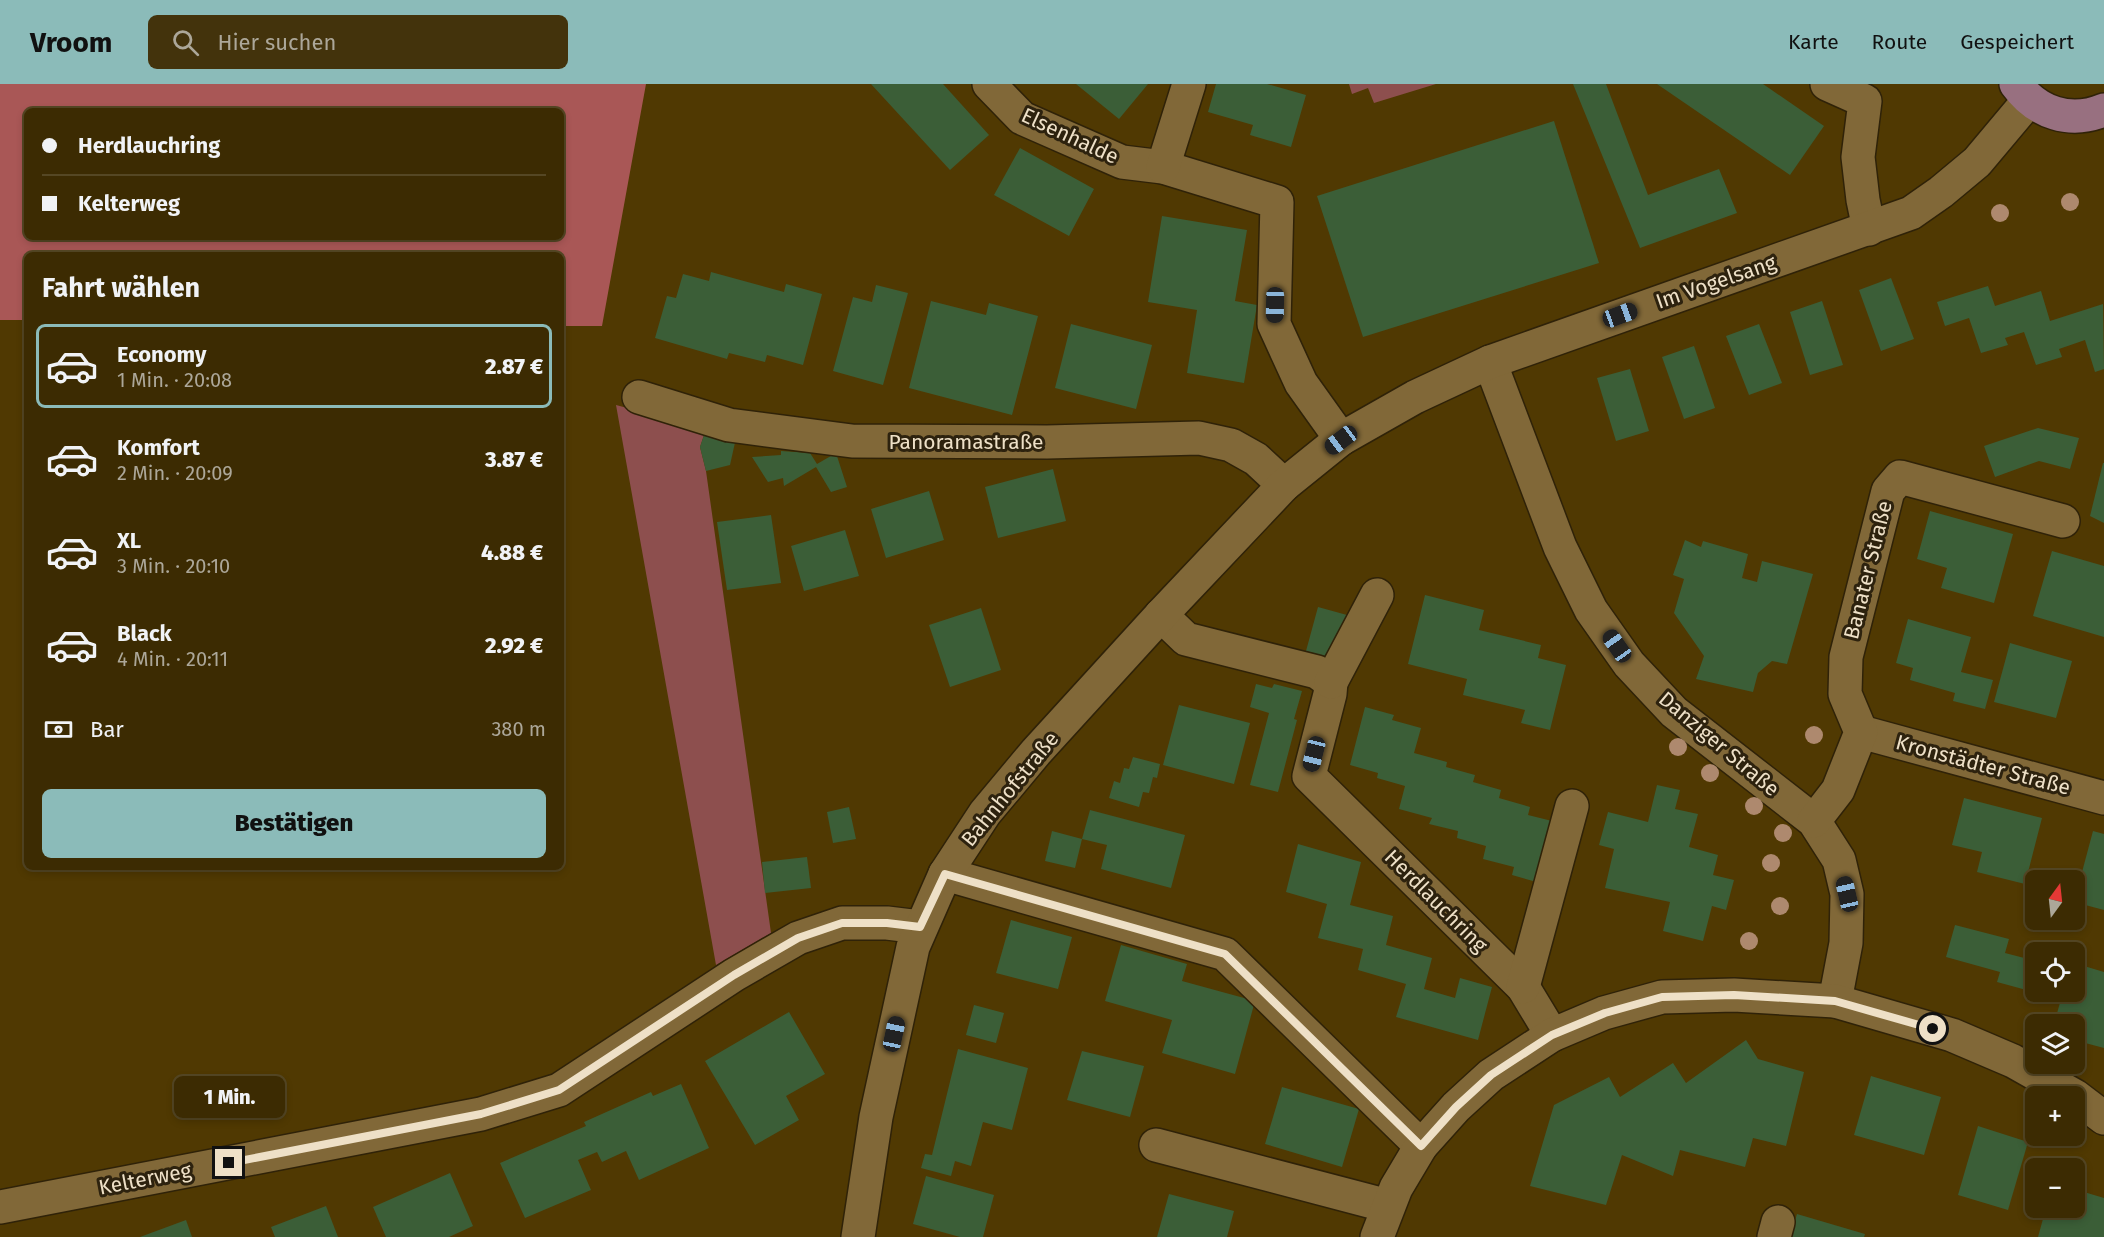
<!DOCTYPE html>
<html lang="de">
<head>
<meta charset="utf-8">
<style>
	:root { --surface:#3c2b02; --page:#43330c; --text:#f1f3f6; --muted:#aca799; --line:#554724; --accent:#8bbbb9 }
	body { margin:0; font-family:"Fira Sans",sans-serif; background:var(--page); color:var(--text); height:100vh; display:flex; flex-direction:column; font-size:22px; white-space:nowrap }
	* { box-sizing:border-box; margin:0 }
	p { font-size:20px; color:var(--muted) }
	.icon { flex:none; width:33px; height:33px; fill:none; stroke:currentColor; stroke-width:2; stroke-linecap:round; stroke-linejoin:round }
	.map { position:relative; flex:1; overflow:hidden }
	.details { position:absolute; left:24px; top:168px; width:540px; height:618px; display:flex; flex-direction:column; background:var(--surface); border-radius:9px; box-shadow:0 3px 9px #0003,0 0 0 2px var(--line) }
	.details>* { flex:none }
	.banner { position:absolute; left:24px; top:24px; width:540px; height:132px; border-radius:9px; box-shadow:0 3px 9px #0003,0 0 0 2px var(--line); display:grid; align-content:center; height:132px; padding:0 18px; background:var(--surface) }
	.needle { width:39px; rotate:15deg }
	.buttons { position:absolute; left:2025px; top:786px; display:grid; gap:12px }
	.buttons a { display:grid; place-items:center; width:60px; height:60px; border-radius:9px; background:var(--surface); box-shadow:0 3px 9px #0003,0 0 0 2px var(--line); font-size:30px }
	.end { position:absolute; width:27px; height:27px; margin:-14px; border:8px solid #eee0c7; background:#111; box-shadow:0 0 0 3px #111 }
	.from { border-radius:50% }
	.bubble { position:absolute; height:42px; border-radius:9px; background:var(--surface); box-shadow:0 3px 9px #0003,0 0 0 2px var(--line); font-size:20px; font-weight:800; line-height:42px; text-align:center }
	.car { position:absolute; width:18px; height:36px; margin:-18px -9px; border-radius:8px; box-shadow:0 0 4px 2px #0007; background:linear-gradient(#222 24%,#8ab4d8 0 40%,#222 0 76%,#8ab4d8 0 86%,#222 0) }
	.banner b { display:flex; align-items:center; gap:21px; height:57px; font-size:22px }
	.banner b+b { border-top:2px solid var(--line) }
	.banner i { width:15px; height:15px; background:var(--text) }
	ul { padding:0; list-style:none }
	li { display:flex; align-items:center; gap:18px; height:84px; margin:0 12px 9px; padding:0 6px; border:3px solid transparent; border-radius:9px }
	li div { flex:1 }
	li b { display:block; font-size:22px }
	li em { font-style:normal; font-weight:800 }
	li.on { border-color:var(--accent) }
	li>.icon { width:54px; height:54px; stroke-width:1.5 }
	h2 { padding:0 18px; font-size:27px; line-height:72px }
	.pay { display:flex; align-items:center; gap:15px; height:66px; padding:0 18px; font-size:22px }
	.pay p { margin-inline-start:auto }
	.action { display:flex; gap:12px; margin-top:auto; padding:12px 18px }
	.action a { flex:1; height:69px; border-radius:9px; background:var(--accent); color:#111; font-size:24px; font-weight:800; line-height:69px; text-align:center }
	header { display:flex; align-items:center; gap:36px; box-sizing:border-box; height:84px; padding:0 30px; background:var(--accent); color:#111 }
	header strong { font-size:28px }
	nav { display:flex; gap:33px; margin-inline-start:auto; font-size:21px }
	.search { width:420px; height:54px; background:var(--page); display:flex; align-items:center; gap:15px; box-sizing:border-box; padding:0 21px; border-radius:9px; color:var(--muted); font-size:22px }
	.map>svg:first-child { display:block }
	.green { fill:#8d4f4e }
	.forest { fill:#a95756; fill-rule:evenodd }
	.building { fill:#3b5e37 }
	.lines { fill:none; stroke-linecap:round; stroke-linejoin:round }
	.minor-casing { stroke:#2f2208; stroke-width:36 }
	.major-casing { stroke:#2f2208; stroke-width:36 }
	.minor { stroke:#816838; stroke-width:33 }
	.major { stroke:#987080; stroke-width:33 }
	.tree { fill:#ae896e }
	.route { stroke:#eee0c7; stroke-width:8 }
	.labels { text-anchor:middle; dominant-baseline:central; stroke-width:6; stroke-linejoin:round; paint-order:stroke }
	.street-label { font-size:21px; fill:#eee0c7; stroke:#2d220e }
</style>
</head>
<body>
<header>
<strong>Vroom</strong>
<div class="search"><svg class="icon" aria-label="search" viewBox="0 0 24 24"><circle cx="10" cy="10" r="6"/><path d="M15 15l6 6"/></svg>Hier suchen</div>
<nav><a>Karte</a><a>Route</a><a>Gespeichert</a></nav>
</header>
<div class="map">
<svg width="2104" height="1153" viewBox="0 0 2104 1153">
	<rect width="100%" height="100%" fill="#503902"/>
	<g class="green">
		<polygon points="1349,0 1436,0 1374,19 1368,4 1352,10"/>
		<polygon points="616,321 706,345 700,363 706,387 771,849 716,881"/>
	</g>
	<path class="forest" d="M0,0h646l-44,242h-41v-71h-534v65h-27zM27,27h534v126h-534z"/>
	<g class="building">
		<polygon points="871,0 943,0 989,51 950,86"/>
		<polygon points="1076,0 1148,0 1119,35"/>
		<polygon points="1216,0 1267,0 1306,11 1291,63 1250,51 1253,41 1208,28"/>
		<polygon points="1573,0 1606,0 1648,111 1719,85 1737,129 1640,164"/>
		<polygon points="1657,0 1763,0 1824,42 1790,91"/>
		<polygon points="1554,37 1599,179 1363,253 1317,112"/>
		<polygon points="1020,64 1094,105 1069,152 994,111"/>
		<polygon points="1162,132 1247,146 1235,217 1257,221 1244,299 1187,289 1197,226 1148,218"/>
		<polygon points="711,188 784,208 786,200 822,210 803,281 767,271 765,278 729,269 727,275 655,254 667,212 676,214 683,190 709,197"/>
		<polygon points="1891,194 1914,255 1881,267 1859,206"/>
		<polygon points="876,201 908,209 883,301 833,287 853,213 872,218"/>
		<polygon points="1988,202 1995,222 2041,207 2050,237 2103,220 2104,285 2095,288 2085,256 2059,265 2062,273 2036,281 2024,248 2005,254 2008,261 1981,269 1969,234 1945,242 1937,218"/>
		<polygon points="931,217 986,231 989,219 1038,232 1012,331 909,304"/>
		<polygon points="1822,217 1843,281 1810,291 1790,228"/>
		<polygon points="1071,240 1152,261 1136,325 1055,304"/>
		<polygon points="1759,240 1782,299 1749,311 1726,252"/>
		<polygon points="1694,262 1715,324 1684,335 1662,273"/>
		<polygon points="1630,285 1649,347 1616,357 1597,294"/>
		<polygon points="2038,344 2079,354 2070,385 2039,377 1995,393 1984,362"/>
		<polygon points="706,345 736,354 730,381 706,387 700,363"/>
		<polygon points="781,367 810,369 817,380 836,369 847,403 831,408 816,383 784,402 783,394 768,398 752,373 781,371"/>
		<polygon points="2103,379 2104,379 2104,439 2090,432"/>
		<polygon points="1053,385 1066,437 998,454 985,403"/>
		<polygon points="929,407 944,456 886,474 871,425"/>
		<polygon points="1930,427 2013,450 1994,519 1941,504 1947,484 1917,475"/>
		<polygon points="771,431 781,499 727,506 717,438"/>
		<polygon points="845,446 859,492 804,507 791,462"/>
		<polygon points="1685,456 1701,463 1703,457 1748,470 1742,494 1757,498 1762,477 1813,490 1787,580 1772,577 1758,589 1753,608 1696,595 1704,572 1674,529 1684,495 1673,491"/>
		<polygon points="2052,467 2104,482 2104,553 2033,532"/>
		<polygon points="1425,511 1484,526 1479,546 1541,561 1538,574 1566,581 1550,646 1521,639 1525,626 1463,611 1467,595 1408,580"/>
		<polygon points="1318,523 1347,531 1335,575 1306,567"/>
		<polygon points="981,524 1001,586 950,603 929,541"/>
		<polygon points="1908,535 1971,553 1961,588 1993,596 1985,625 1953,617 1955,609 1910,596 1913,584 1896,579"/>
		<polygon points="2010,559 2072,577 2056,634 1994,618"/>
		<polygon points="1256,600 1272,604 1274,600 1302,607 1294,635 1297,636 1278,708 1250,701 1269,629 1250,623"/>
		<polygon points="1179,621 1250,639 1234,700 1163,681"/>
		<polygon points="1365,623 1394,631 1392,636 1421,644 1414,669 1447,678 1446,683 1475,691 1473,698 1501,706 1499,714 1530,723 1528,731 1556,738 1540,799 1512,791 1514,783 1483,775 1486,762 1457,754 1458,747 1429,740 1432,734 1399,725 1405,702 1377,694 1378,689 1350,681"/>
		<polygon points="1133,673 1160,680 1157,694 1153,693 1149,709 1143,708 1139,723 1109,714 1114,697 1120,699 1124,684 1129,685"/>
		<polygon points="1657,701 1680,706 1675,725 1698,730 1689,763 1718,771 1713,791 1734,796 1726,826 1712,822 1703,857 1663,847 1670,818 1605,804 1614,765 1599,761 1608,728 1648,738"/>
		<polygon points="1964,714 2042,734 2025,800 1977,788 1982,768 1952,761"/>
		<polygon points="849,723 856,755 833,759 827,728"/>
		<polygon points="1090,726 1185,751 1171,804 1101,785 1107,761 1082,755"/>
		<polygon points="1052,747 1082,755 1075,784 1045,777"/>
		<polygon points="2093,747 2104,750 2104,826 2074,818"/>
		<polygon points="1298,760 1361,778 1350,821 1393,832 1386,861 1432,874 1424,905 1455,914 1460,894 1492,903 1478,956 1396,933 1406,900 1358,886 1363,865 1318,854 1327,820 1286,808"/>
		<polygon points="807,773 811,804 765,809 762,778"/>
		<polygon points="1011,836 1072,853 1058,905 996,889"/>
		<polygon points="1955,841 2009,855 2005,869 2036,877 2036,887 2030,907 1997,898 2000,888 1946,873"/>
		<polygon points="1121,861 1187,880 1182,897 1255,917 1235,990 1162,969 1172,936 1105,917"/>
		<polygon points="2074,879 2104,888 2104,964 2074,956 2074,940 2054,940 2063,908 2074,908"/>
		<polygon points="974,921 1004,929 996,959 966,951"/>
		<polygon points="789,928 825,990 786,1012 799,1036 755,1061 705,977"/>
		<polygon points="1746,956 1758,975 1804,988 1786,1062 1753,1054 1745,1083 1680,1066 1673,1092 1622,1071 1606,1121 1530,1102 1554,1021 1609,993 1620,1013 1673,979 1686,999"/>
		<polygon points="958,965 1028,984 1012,1046 983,1038 971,1082 955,1077 951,1092 921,1084 925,1070 932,1071"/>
		<polygon points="1082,967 1144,982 1130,1033 1067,1016"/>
		<polygon points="1871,992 1941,1013 1924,1071 1854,1051"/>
		<polygon points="681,1000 709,1064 639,1096 626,1067 602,1078 597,1068 578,1076 591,1106 525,1134 500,1079 586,1042 584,1038 651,1008 653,1012"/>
		<polygon points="1282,1003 1359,1025 1342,1083 1265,1060"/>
		<polygon points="1978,1042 2028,1058 2008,1126 1958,1111"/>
		<polygon points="450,1089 473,1142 449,1153 386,1153 373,1123"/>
		<polygon points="926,1092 994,1111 983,1153 960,1153 913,1140"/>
		<polygon points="2074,1105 2104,1114 2104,1153 2038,1153 2046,1124 2074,1124"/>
		<polygon points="1169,1110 1234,1127 1227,1153 1157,1153"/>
		<polygon points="326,1122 338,1153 275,1153 271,1143"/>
		<polygon points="1797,1130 1865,1150 1864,1153 1790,1153"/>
		<polygon points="186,1136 192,1153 140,1153"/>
	</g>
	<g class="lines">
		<g class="minor-casing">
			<g id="minor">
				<polyline points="989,0 1022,34 1122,78 1163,83 1277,118 1274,240 1301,299 1341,355"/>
				<polyline points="1827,0 1865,17 1858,73 1863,116 1869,145"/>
				<polyline points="1163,83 1189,0"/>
				<polyline points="1490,278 1560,463 1591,526 1629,580 1674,628 1814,737 1839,776 1847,810 1846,859 1835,917"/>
				<polyline points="639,313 729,341 852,357 1047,358 1199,354 1231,361 1256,375 1284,401"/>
				<polyline points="1161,531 1186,555 1317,588 1331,598 1330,610 1309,692 1523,903 1552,951"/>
				<polyline points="1331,598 1377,511"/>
				<polyline points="1861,648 2104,714"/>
				<polyline points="1814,737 1838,706 1861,648 1845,610 1846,573 1888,407 1900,393 2063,437"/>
				<polyline points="945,790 1225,870 1421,1062"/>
				<polyline points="1523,903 1572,722"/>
				<polyline points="1156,1061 1388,1122"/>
				<polyline points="0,1123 481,1030 559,1006 734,891 798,854 842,839 887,839 920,843"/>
				<polyline points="858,1153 876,1033 913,863 945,790 985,729 1036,668 1161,531 1284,401 1341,355 1415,313 1490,278 1911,129 1941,108 1977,78 2029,16"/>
				<polyline points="1377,1153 1396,1104 1421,1062 1456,1023 1491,991 1552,951 1604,929 1662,913 1734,911 1835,917 1952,951 2013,977 2075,1012 2104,1034"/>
				<polyline points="1774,1153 1778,1138"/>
			</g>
		</g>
		<g class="major-casing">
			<path id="major" d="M2016,0c21,29 54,40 88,26"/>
		</g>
		<use href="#minor" class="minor"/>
		<use href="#major" class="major"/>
	</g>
	<g class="tree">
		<circle cx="2070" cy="118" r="9"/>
		<circle cx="2000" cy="129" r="9"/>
		<circle cx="1814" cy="651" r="9"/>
		<circle cx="1678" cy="663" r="9"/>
		<circle cx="1710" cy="689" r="9"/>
		<circle cx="1754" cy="722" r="9"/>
		<circle cx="1783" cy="749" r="9"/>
		<circle cx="1771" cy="779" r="9"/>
		<circle cx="1780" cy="822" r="9"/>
		<circle cx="1749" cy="857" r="9"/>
	</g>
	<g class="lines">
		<polyline class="route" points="229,1079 481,1030 559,1006 734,891 798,854 842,839 887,839 920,843 945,790 1225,870 1421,1062 1456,1023 1491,991 1552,951 1605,929 1662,913 1734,911 1835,917 1933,945"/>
	</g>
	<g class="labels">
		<g class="street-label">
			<text transform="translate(1070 52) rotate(25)">Elsenhalde</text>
			<text transform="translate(1716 198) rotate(-19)">Im Vogelsang</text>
			<text x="966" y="358">Panoramastraße</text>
			<text transform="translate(1868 486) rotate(-76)">Banater Straße</text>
			<text transform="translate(1719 660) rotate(40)">Danziger Straße</text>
			<text transform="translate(1983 681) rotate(15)">Kronstädter Straße</text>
			<text transform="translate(1010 705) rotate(-51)">Bahnhofstraße</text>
			<text transform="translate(1436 817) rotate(45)">Herdlauchring</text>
			<text transform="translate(145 1095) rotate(-11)">Kelterweg</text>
		</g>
	</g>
</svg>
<div class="buttons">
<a><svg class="needle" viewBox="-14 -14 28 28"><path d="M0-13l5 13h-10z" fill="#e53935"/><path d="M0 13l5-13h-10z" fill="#aca799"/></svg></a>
<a><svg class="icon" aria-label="locate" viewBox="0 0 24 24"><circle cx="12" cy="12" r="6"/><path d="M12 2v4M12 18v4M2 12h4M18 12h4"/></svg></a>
<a><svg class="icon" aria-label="layers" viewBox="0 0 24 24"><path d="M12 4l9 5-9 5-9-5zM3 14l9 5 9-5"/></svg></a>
<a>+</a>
<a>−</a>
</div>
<i class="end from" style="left:1933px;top:945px"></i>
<i class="end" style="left:229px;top:1079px"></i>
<div class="bubble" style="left:174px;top:992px;width:111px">1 Min.</div>
<i class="car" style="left:1275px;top:221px;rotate:181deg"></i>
<i class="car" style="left:1620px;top:231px;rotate:70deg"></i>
<i class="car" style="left:1341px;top:356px;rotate:233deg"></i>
<i class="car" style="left:1617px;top:562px;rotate:325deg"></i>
<i class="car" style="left:1314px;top:670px;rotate:194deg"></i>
<i class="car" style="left:1847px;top:810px;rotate:347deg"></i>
<i class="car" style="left:894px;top:950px;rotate:12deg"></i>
<div class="banner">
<b><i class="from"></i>Herdlauchring</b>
<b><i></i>Kelterweg</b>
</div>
<section class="details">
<h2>Fahrt wählen</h2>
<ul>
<li class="on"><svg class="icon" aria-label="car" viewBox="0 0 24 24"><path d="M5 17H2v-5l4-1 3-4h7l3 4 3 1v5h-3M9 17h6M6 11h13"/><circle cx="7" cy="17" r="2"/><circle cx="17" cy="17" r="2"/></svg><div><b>Economy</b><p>1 Min. · 20:08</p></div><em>2.87 €</em></li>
<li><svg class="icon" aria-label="car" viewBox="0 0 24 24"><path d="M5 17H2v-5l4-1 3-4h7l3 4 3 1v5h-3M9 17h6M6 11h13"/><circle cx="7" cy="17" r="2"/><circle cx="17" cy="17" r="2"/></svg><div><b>Komfort</b><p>2 Min. · 20:09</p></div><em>3.87 €</em></li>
<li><svg class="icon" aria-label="car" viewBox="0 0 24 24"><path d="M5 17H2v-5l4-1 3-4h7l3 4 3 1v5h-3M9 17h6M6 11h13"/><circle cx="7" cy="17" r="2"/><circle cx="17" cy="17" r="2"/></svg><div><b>XL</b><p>3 Min. · 20:10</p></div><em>4.88 €</em></li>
<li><svg class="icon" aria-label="car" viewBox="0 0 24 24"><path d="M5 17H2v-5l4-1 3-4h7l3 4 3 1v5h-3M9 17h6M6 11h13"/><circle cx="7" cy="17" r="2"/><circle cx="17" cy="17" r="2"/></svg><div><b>Black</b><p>4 Min. · 20:11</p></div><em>2.92 €</em></li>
</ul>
<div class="pay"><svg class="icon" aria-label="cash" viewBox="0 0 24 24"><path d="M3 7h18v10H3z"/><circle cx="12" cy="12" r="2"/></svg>Bar<p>380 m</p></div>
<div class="action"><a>Bestätigen</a></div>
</section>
</div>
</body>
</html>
